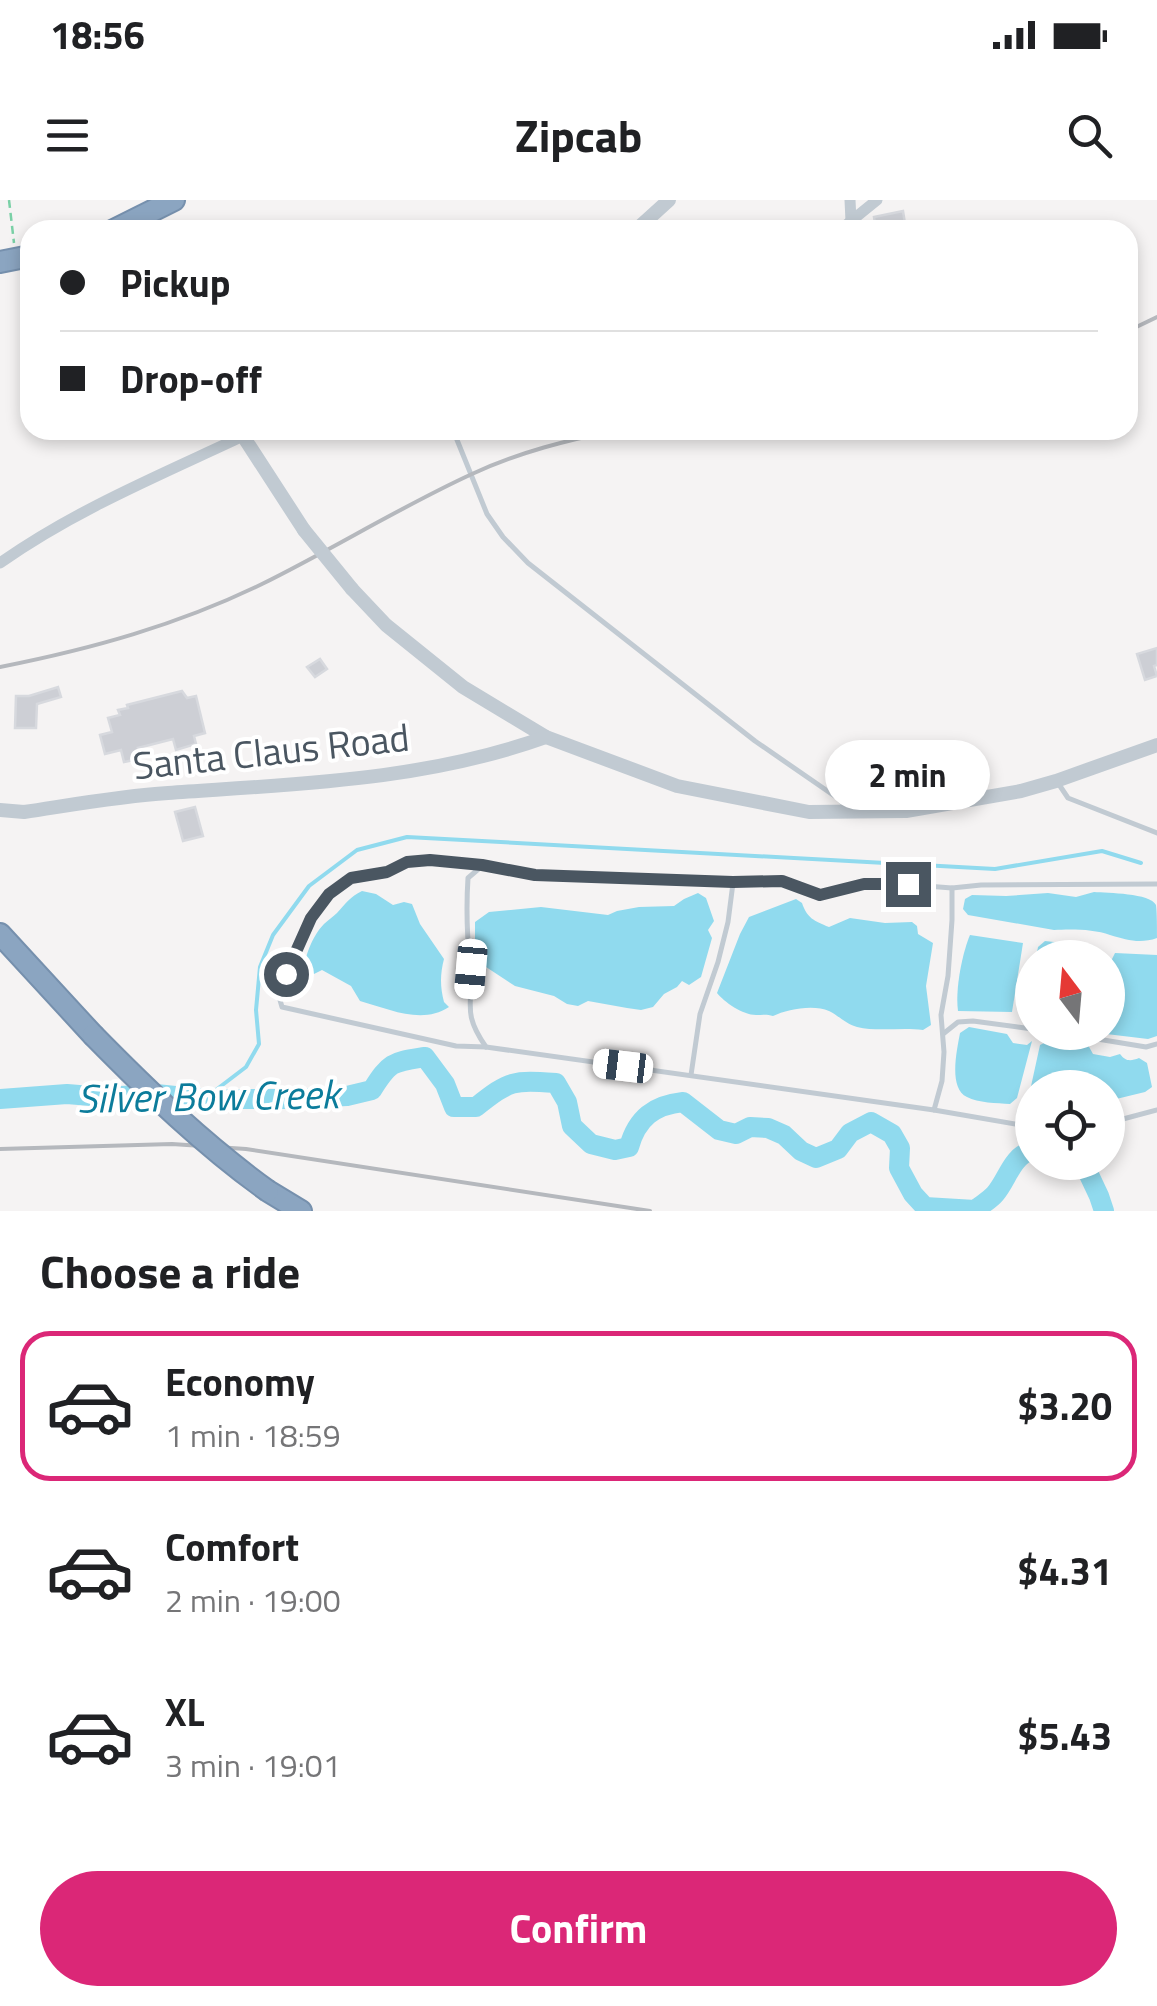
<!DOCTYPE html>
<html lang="en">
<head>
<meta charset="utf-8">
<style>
	:root { --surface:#fff; --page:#f6f6f6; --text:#202124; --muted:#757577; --line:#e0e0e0; --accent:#db2777 }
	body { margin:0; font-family:"Titillium Web",sans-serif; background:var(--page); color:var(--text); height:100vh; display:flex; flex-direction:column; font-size:38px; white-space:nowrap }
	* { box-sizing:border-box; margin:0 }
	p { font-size:32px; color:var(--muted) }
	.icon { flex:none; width:55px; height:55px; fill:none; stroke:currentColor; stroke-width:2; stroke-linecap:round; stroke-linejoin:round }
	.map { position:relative; height:1011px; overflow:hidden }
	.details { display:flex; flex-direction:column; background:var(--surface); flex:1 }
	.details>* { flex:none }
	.banner { position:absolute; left:20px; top:20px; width:1118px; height:220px; border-radius:30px; box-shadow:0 5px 15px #0003; display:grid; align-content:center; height:220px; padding:0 40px; background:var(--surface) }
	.needle { width:65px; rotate:344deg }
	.controls { position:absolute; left:1015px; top:740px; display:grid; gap:20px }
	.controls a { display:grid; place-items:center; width:110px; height:110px; border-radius:50%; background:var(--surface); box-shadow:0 5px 15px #0003; font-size:50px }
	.end { position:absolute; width:45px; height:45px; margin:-22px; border:12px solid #4a5661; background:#fff; box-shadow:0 0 0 5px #fff }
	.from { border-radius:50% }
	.bubble { position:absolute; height:70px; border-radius:35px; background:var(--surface); box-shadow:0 5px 15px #0003; font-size:32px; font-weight:700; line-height:70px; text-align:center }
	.car { position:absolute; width:30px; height:60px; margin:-30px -15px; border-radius:12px; box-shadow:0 0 8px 2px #0007; background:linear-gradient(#fff 24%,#345 0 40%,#fff 0 76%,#345 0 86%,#fff 0) }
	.banner b { display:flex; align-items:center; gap:35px; height:95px; font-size:38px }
	.banner b+b { border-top:2px solid var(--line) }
	.banner i { width:25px; height:25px; background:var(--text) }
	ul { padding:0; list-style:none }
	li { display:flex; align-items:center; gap:30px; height:150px; margin:0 20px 15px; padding:0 20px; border:5px solid transparent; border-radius:30px }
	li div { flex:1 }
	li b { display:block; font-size:38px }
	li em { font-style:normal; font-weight:700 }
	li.current { border-color:var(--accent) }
	li>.icon { width:90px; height:90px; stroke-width:1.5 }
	h2 { padding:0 40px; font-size:45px; line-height:120px }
	.action { display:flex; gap:20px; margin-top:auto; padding:20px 40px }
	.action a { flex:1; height:115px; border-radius:60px; background:var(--accent); color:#fff; font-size:40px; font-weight:700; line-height:115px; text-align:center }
	.status { display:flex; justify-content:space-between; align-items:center; height:70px; padding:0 50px; background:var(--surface); direction:ltr }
	.status svg { height:28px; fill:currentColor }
	header { display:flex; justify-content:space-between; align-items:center; height:130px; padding:0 40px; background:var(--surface); font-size:45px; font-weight:700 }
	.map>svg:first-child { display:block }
	.water { fill:#90daee }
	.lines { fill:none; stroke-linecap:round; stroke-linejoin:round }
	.stream { stroke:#90daee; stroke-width:4 }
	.river { stroke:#90daee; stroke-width:20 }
	.building { fill:#cdcfd5; stroke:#d7d9de; stroke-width:2.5 }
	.motorway-casing { stroke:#7690ad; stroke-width:24 }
	.path { stroke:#7ad0a6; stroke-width:2.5; stroke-dasharray:8 5; stroke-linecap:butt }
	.service { stroke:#c1cad2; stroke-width:5 }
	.minor { stroke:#c1cad2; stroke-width:11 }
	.tertiary { stroke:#c1cad2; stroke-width:14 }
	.motorway { stroke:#8ba5c1; stroke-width:20 }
	.rail { stroke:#b5b8bd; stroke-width:4 }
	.motorway-bridge-casing { stroke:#7690ad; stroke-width:24; stroke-linecap:butt }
	.tertiary-bridge { stroke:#c1cad2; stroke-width:14 }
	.motorway-bridge { stroke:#8ba5c1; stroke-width:20 }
	.route { stroke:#4a5661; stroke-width:12 }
	.labels { text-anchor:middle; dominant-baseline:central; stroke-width:8; stroke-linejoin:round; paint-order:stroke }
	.street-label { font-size:38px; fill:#4a5661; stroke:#fff }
	.water-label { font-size:40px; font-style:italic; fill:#0c7c9b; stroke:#fff }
</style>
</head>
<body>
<div class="status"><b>18:56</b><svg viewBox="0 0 49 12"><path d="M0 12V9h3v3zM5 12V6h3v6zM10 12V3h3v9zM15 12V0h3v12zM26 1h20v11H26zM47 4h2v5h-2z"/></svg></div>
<header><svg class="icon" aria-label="menu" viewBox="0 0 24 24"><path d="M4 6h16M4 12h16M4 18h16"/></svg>Zipcab<svg class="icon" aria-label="search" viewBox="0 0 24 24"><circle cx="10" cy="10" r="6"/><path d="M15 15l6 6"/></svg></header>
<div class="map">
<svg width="1157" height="1011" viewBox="0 0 1157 1011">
	<rect width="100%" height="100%" fill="#f5f3f3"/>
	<g class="water">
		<path d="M362,691l14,3 17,11 11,-3 8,2 8,20 24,35c-4,15 -4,28 0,43l5,5c-27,18 -60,2 -89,-6l-9,-15 -29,-16 -10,5 -5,13 -5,-2c-1,-19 8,-48 22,-62 4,-4 9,-7 13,-11 9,-10 13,-16 25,-22z"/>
		<path d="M1094,692c14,1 56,1 62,13 1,8 1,24 1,33 -17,6 -30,2 -47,-3 -16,-6 -39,-6 -56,-5l-86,-15 -5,-6 2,-10 7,-4 34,1 42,-3 28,4z"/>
		<polygon points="698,693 706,698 714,721 708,730 712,738 701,777 689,785 682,781 677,787 664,794 653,807 641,810 627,808 588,801 578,806 567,804 554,796 515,786 483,765 487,755 483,746 475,739 475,722 489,712 541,707 608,715 617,711 639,707 674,706 684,699"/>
		<path d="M796,699l6,4c5,15 12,18 27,24l21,-9 35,5 27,-1 5,4 1,8 15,9 -7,43 5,39 -8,5c-21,-3 -45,2 -66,-3 -11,-3 -18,-11 -28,-16 -15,-7 -42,-2 -56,5 -6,-2 -11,-1 -17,-1 -13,0 -32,-13 -39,-22l23,-59 9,-17z"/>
		<path d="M970,735l53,8 -11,69 -54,-1c-3,-21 4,-57 12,-76z"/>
		<polygon points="1045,741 1090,746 1096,749 1095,757 1036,757 1038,747"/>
		<polygon points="1115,753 1157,755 1157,836 1148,839 1098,833 1108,832 1108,767"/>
		<path d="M969,827l38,7 6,9 14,2 5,-4 -15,57 -7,6c-13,-1 -32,-1 -43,-7 -19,-9 -10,-47 -7,-64z"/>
		<path d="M1050,840l38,5 5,9 17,3 10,-3c6,8 11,7 19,4l8,5 5,24 -7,5 -37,9v-13h-76v22l-4,-10 12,-55z"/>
	</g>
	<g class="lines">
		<polyline class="stream" points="204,899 246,867 259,844 256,810 260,767 273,735 309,686 357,650 407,637 995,669 1102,651 1141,663"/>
		<g class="river">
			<path d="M0,899l67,-5 36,3 53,-3 48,5h84l59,-3 25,-6c18,-29 21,-28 53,-33l20,27 9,23h22c34,-27 37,-27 80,-24l11,19 5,24 19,18 24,6 14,-3c8,-29 25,-42 54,-45l36,28 17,4 14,-7 18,1 16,7 17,16 15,7 22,-9 12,-16 21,-11 21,12 8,14 -1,20 14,26 12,13 50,3c6,-5 15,-10 20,-16 13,-15 16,-37 37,-44"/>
			<polyline points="1083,962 1099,996 1104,1011"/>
		</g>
	</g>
	<g class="building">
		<polygon points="903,11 906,30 876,30 874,17"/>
		<polygon points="1157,448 1157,465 1154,466 1157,476 1145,480 1137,454"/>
		<polygon points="320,459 327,469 315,477 307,467"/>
		<polygon points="58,487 61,497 37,504 36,528 15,528 16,496 29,496"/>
		<polygon points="182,491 187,498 196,496 205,533 194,536 196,544 176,550 173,539 138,548 140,554 133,555 134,560 124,562 121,550 105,554 100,535 112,532 108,518 120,515 118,510 128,508 127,505"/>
		<polygon points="195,607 203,636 183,641 175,612"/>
	</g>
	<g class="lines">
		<g class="motorway-casing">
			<g id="motorway">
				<polyline points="114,30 174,0"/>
				<polyline points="0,62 30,56"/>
				<polyline points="0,734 93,835"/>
				<polyline points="268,991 301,1011"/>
			</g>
		</g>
		<polyline class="path" points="9,0 14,43"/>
		<g class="service">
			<polyline points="453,230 487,314 503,337 528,363 755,541 839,599 847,608"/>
			<polyline points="1058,583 1068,598 1157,633"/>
			<path d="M482,666l-14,12c-2,30 -1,58 2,87 5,38 -10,45 16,82"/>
			<polyline points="1055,832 1146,847 1157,844"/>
			<polyline points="943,834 958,822 973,821 1032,829"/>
			<polyline points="691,875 700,814 718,762 728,722 733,683"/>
			<polyline points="934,910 942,881 944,852 941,815 948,776 952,720 952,688"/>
			<polyline points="1108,923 1157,910"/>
			<polyline points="1032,927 934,910 486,847 456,846 282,807 278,793 293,755 311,718 329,694 351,679 387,672 407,662 430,660 482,665 535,675 733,683 782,681 820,695 864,684 887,683 952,688 981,685 1157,684"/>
		</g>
		<g class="minor">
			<polyline points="850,0 851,21"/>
			<polyline points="840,30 877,0"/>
			<path d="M0,363c75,-53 160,-88 243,-127"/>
		</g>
		<g class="tertiary">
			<polyline points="636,30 669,0"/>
			<polyline points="256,230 243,236 304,330"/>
			<polyline points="352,389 386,425 463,487 546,537 677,586 809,612 906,611 1021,591 1056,581 1157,545"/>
			<path d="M0,610l24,2c47,-7 96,-16 144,-19 128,-9 255,-12 378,-56"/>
		</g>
		<use href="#motorway" class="motorway"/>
		<g class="rail">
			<polyline points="1128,131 1157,117"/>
			<path d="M0,467c91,-18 178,-42 262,-83 71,-35 138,-77 210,-110 47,-22 96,-34 146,-44"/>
			<polyline points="0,949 172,944 246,949 650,1011"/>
		</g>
		<g class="motorway-bridge-casing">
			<path id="motorway-bridge" d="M93,835c55,56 111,110 175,156"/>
		</g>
		<polyline class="tertiary-bridge" points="304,330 352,389"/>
		<use href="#motorway-bridge" class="motorway-bridge"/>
	</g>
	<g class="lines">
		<polyline class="route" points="286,774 311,718 329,694 351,678 387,672 407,662 430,660 482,665 535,675 733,682 782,681 820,695 864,684 908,684"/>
	</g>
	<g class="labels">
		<g class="street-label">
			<text transform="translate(271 551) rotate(-6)">Santa Claus Road</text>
		</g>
		<g class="water-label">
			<text transform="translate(208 896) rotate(-1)">Silver Bow Creek</text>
		</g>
	</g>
</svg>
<div class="controls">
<a><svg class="needle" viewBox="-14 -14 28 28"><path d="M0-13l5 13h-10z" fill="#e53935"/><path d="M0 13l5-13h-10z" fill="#757577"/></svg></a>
<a><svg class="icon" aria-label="locate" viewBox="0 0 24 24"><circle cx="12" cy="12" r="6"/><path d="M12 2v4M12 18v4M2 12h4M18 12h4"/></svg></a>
</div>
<i class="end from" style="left:286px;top:774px"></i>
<i class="end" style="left:908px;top:684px"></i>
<div class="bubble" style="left:825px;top:540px;width:165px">2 min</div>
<i class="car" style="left:471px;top:769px;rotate:185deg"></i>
<i class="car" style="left:623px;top:866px;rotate:277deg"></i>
<div class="banner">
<b><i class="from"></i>Pickup</b>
<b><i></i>Drop-off</b>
</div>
</div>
<section class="details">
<h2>Choose a ride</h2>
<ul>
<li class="current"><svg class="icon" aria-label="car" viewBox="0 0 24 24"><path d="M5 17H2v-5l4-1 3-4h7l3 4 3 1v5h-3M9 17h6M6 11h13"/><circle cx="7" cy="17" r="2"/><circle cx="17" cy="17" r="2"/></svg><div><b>Economy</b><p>1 min · 18:59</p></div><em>$3.20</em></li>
<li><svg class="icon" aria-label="car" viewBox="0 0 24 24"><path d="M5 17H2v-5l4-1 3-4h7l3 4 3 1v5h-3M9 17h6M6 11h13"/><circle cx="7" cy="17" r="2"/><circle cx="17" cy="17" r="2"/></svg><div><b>Comfort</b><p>2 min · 19:00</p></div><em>$4.31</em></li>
<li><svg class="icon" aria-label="car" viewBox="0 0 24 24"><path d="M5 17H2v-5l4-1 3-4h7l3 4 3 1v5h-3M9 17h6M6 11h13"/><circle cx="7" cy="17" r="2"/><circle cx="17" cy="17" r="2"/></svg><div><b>XL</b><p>3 min · 19:01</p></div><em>$5.43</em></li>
</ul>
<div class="action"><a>Confirm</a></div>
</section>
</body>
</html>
